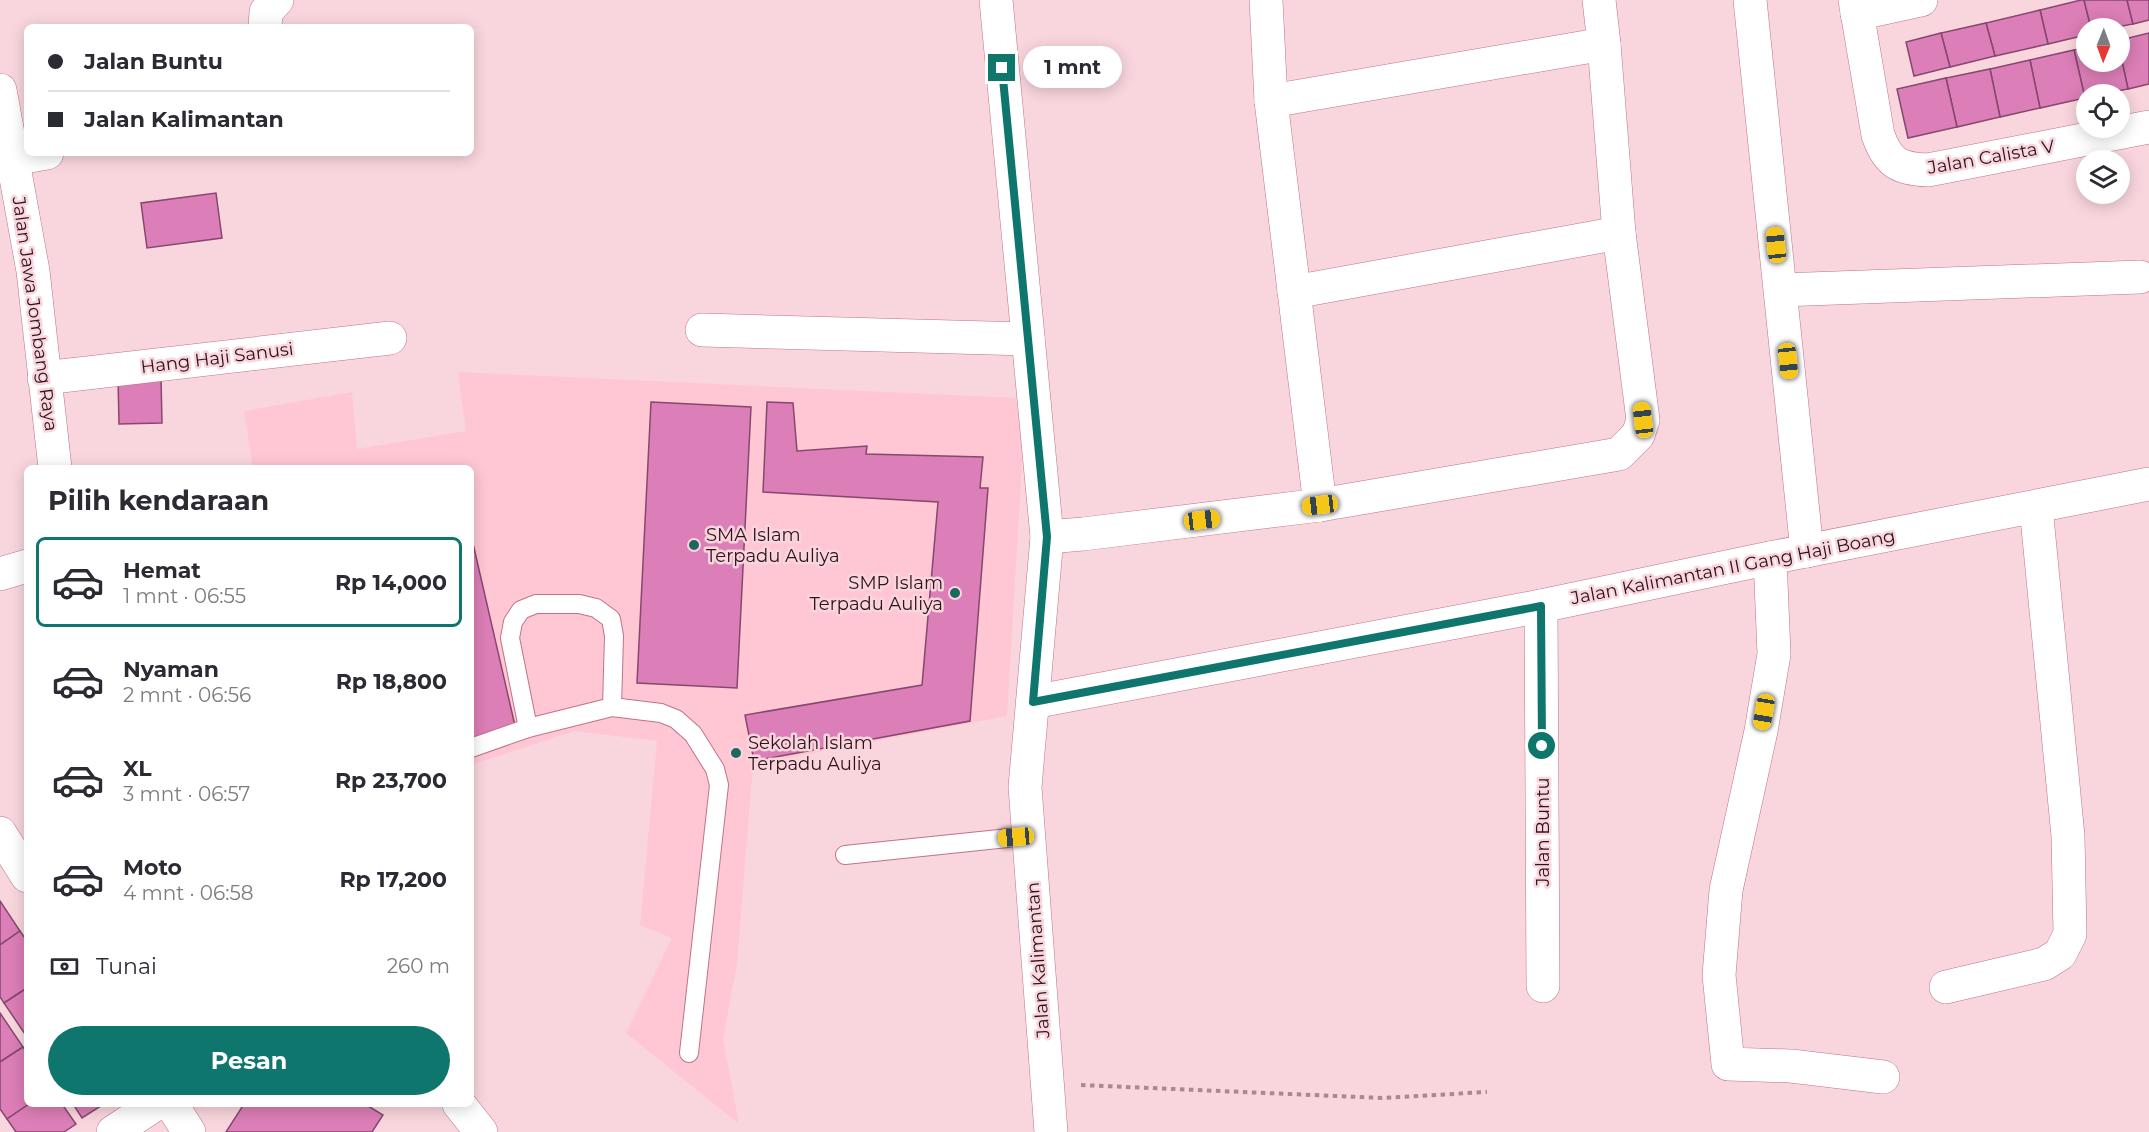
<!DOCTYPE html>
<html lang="id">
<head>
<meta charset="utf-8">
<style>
	:root { --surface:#fff; --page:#f2f2f3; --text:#2b2b33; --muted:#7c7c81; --line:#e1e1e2; --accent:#0f766e }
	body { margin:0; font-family:Montserrat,sans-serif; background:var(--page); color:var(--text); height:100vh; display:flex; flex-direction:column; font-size:22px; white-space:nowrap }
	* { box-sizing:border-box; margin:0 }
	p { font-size:20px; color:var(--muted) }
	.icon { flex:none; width:33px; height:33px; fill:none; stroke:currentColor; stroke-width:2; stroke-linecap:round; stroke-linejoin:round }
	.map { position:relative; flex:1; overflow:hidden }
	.side { position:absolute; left:24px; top:465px; width:450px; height:642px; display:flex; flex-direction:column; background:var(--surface); border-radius:9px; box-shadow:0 3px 15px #0003 }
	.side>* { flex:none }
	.hud { position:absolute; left:24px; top:24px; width:450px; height:132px; border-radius:9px; box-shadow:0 3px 15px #0003; display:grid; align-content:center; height:132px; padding:0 24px; background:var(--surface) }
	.needle { width:39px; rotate:181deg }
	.controls { position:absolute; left:2076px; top:18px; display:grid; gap:12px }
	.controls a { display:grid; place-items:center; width:54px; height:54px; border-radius:50%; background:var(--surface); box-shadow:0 3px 15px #0003; font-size:30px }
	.end { position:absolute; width:27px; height:27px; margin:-14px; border:8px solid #0f766e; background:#fff; box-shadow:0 0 0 3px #fff }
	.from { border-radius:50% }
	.bubble { position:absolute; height:42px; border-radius:21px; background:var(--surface); box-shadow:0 3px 15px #0003; font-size:20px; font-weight:700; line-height:42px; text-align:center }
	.car { position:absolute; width:18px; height:36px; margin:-18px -9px; border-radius:8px; box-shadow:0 0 4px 2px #0007; background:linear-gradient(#f5c518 24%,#345 0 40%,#f5c518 0 76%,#345 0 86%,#f5c518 0) }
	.hud b { display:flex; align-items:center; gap:21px; height:57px; font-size:22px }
	.hud b+b { border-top:2px solid var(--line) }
	.hud i { width:15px; height:15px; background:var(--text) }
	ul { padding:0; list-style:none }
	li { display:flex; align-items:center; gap:18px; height:90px; margin:0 12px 9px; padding:0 12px; border:3px solid transparent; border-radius:9px }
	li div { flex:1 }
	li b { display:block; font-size:22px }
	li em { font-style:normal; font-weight:700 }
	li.selected { border-color:var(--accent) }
	li>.icon { width:54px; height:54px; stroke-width:1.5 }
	h2 { padding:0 24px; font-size:27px; line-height:72px }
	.pay { display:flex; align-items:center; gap:15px; height:66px; padding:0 24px; font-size:22px }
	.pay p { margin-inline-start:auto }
	.cta { display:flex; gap:12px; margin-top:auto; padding:12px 24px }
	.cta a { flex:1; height:69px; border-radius:36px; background:var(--accent); color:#fff; font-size:24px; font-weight:700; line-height:69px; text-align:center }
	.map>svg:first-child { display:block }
	.built { fill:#fec7d3 }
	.building { fill:#dc7eb7; stroke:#86486e; stroke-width:1.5 }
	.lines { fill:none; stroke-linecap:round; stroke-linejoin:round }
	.service-casing { stroke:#bf7387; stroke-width:20 }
	.minor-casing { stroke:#bf7387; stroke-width:34 }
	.secondary-casing { stroke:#bf7387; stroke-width:34 }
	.path { stroke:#a9888f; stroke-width:4; stroke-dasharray:4.5 4.5; stroke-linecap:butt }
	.service { stroke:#fff; stroke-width:18 }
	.minor { stroke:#fff; stroke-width:33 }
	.secondary { stroke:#fff; stroke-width:33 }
	.route { stroke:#0f766e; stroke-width:8 }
	.poi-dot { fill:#1d675e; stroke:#f9d6dd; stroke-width:2 }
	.labels { text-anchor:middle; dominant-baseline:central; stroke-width:5; stroke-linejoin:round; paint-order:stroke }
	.street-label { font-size:18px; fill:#2f121a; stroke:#f9d6dd }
	.poi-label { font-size:18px; fill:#2f121a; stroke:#f9d6dd; text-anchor:start }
</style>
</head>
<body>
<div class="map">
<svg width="2149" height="1132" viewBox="0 0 2149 1132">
	<rect width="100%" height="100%" fill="#f9d6dd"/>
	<polygon class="built" points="458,372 1016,398 1023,448 1007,716 753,765 737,963 723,1039 739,1124 626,1033 672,938 640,925 657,741 575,731 471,765 471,468 253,468 244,411 352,392 357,449 466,431"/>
	<g class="building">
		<polygon points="2081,0 2084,0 2091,28 2086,28 2086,35 2048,44 2040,10"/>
		<polygon points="2084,0 2127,0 2133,24 2112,28 2091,28"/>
		<polygon points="2127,0 2149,0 2149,20 2133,24"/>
		<polygon points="2040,10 2048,44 1995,56 1986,23"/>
		<polygon points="1986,23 1995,56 1950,67 1941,33"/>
		<polygon points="1941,33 1950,67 1914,76 1906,42"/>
		<polygon points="2149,33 2149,84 2128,89 2120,52 2120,40"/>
		<polygon points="2086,47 2086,62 2120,62 2120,52 2128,89 2102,94 2086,94 2085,98 2074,50"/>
		<polygon points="2074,50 2085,98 2040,108 2030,60"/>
		<polygon points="2030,60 2040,108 2000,117 1990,69"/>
		<polygon points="1990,69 2000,117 1957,127 1946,78"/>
		<polygon points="1946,78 1957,127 1908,138 1897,89"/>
		<polygon points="216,193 222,238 147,248 141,203"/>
		<polygon points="161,377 162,423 119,424 118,378"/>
		<polygon points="651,402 751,407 737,688 637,683"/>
		<polygon points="767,402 793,403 797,451 867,446 866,454 983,457 980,488 988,488 970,721 754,761 745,715 922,685 938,502 763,492"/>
		<polygon points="471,535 516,730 471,740 472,690"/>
		<polygon points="0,901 20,931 0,945"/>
		<polygon points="20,931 27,941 27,988 4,1003 0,997 0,945"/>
		<polygon points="27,988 27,1037 4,1003"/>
		<polygon points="0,1013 23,1047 0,1062"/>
		<polygon points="23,1047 27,1053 27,1104 29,1104 7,1119 0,1109 0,1062"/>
		<polygon points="29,1104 62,1104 76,1124 64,1132 16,1132 7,1119"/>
		<polygon points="73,1104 104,1104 82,1118"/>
		<polygon points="244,1104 365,1104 383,1115 372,1132 226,1132"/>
	</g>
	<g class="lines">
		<g class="service-casing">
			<g id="service">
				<polyline points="528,728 510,638 513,622 521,610 536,604 579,604 596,608 611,619 614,636 612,707"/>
				<polyline points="471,748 528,728 612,707 661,713 676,719 693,734 715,769 719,785 689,1053"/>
				<polyline points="845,855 1028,836"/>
			</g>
		</g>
		<g class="minor-casing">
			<g id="minor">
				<polyline points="996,0 1047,537 1025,787 1051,1132"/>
				<polyline points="1266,0 1271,101 1320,505"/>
				<polyline points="1750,0 1807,551"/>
				<path d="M1855,0l23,135c10,28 21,34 50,35l221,-43"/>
				<polyline points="1857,14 1921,0"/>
				<polyline points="265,27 266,12 277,0"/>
				<polyline points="1271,101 1604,44"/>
				<polyline points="13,159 47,153"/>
				<polyline points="1781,290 2140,277"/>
				<polyline points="1294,292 1619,233"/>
				<polyline points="702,330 1028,339"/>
				<polyline points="44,378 390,338"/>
				<polyline points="1047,537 1083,534 1320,505 1619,454 1638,435 1643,420 1619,233 1604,44 1599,0"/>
				<polyline points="1770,558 1774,654 1761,731 1726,890 1719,975 1728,1064 1791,1066 1883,1077"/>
				<polyline points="0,574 27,566"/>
				<polyline points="1541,606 1543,986"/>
				<polyline points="1033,702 1541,606 1770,558 2149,484"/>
				<polyline points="0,833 27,876"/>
				<polyline points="1946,987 2044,964 2060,954 2070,934 2068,836 2036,507"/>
				<polyline points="171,1104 189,1132"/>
				<polyline points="113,1132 156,1104"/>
			</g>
		</g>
		<g class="secondary-casing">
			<g id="secondary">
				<polyline points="0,90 33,271 55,468"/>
				<polyline points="459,1104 481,1132"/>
			</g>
		</g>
		<polyline class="path" points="1081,1085 1382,1098 1487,1092"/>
		<use href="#service" class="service"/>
		<use href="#minor" class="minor"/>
		<use href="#secondary" class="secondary"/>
	</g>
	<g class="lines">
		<polyline class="route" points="1002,68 1047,537 1033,702 1541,606 1542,746"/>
	</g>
	<g class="poi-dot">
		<circle cx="694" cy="545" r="6"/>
		<circle cx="955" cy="593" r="6"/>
		<circle cx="736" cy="753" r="6"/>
	</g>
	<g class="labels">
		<g class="street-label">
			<text transform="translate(1991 157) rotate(-10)">Jalan Calista V</text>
			<text transform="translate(35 314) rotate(82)">Jalan Jawa Jombang Raya</text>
			<text transform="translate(217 358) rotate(-7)">Hang Haji Sanusi</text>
			<text transform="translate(1733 567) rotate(-11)">Jalan Kalimantan II Gang Haji Boang</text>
			<text transform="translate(1543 832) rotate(-90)">Jalan Buntu</text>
			<text transform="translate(1038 960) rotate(-94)">Jalan Kalimantan</text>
		</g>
		<g class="poi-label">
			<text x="706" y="535">SMA Islam<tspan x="706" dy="21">Terpadu Auliya</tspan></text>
			<text x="943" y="583" text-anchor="end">SMP Islam<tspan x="943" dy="21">Terpadu Auliya</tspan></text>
			<text x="748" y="743">Sekolah Islam<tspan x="748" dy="21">Terpadu Auliya</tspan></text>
		</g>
	</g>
</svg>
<div class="controls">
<a><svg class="needle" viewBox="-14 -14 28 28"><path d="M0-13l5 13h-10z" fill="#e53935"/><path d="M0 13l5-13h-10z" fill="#7c7c81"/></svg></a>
<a><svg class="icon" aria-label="locate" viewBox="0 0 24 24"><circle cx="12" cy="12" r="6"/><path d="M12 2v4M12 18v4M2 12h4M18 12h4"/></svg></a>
<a><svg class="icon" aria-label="layers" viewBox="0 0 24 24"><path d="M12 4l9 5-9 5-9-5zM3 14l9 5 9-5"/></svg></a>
</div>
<i class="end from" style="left:1542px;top:746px"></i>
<i class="end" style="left:1002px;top:68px"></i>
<div class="bubble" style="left:1023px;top:46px;width:99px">1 mnt</div>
<i class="car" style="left:1776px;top:245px;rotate:354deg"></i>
<i class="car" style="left:1788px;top:361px;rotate:174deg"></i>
<i class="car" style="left:1643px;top:420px;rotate:353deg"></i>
<i class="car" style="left:1320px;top:505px;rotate:263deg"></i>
<i class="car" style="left:1202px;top:520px;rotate:83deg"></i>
<i class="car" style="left:1764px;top:712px;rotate:190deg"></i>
<i class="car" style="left:1016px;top:837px;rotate:265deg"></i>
<div class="hud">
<b><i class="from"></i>Jalan Buntu</b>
<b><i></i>Jalan Kalimantan</b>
</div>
<section class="side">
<h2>Pilih kendaraan</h2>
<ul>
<li class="selected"><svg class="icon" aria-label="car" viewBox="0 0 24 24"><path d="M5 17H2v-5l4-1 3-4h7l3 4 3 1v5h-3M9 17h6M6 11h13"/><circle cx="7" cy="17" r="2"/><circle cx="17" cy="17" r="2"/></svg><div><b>Hemat</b><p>1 mnt · 06:55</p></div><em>Rp 14,000</em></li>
<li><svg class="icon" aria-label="car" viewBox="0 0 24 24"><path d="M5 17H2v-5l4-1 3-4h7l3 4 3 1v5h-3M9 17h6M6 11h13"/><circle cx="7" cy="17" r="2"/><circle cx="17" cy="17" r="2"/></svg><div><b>Nyaman</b><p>2 mnt · 06:56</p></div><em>Rp 18,800</em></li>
<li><svg class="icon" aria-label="car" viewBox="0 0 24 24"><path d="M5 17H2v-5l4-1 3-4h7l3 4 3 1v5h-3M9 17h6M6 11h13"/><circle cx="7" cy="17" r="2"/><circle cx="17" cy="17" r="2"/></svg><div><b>XL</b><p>3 mnt · 06:57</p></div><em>Rp 23,700</em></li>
<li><svg class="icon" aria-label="car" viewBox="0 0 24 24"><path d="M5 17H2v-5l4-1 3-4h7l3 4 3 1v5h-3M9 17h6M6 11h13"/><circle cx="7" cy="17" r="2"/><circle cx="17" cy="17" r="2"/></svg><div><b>Moto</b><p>4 mnt · 06:58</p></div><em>Rp 17,200</em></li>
</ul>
<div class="pay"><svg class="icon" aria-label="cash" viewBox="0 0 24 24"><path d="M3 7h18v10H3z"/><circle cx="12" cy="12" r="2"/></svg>Tunai<p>260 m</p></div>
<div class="cta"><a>Pesan</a></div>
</section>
</div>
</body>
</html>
